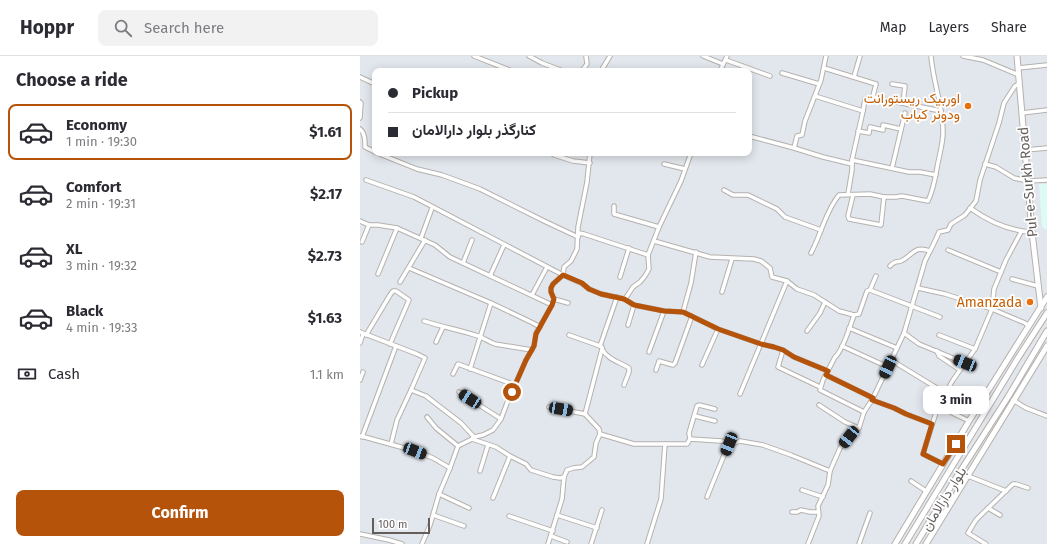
<!DOCTYPE html>
<html lang="en">
<head>
<meta charset="utf-8">
<style>
	:root { --surface:#fff; --page:#f2f2f3; --text:#2b2b33; --muted:#7c7c81; --line:#e1e1e2; --accent:#b45309 }
	body { margin:0; font-family:"Fira Sans",Vazirmatn,sans-serif; background:var(--page); color:var(--text); height:100vh; display:flex; flex-direction:column; font-size:15px; white-space:nowrap }
	* { box-sizing:border-box; margin:0 }
	p { font-size:13px; color:var(--muted) }
	.icon { flex:none; width:22px; height:22px; fill:none; stroke:currentColor; stroke-width:2; stroke-linecap:round; stroke-linejoin:round }
	.map { position:relative; flex:1; overflow:hidden }
	.sheet { display:flex; flex-direction:column; background:var(--surface); width:360px }
	.sheet>* { flex:none }
	.hud { position:absolute; left:12px; top:12px; width:380px; height:88px; border-radius:8px; box-shadow:0 2px 10px #0003; display:grid; align-content:center; height:88px; padding:0 16px; background:var(--surface) }
	.scale { position:absolute; left:12px; bottom:10px; width:58px; box-sizing:border-box; padding-left:4px; border:2px solid #635e5b; border-top:0; font-size:11px; line-height:14px; white-space:nowrap; color:#635e5b; -webkit-text-stroke:3px #fff; paint-order:stroke }
	.end { position:absolute; width:18px; height:18px; margin:-9px; border:5px solid #b45309; background:#fff; box-shadow:0 0 0 2px #fff }
	.from { border-radius:50% }
	.bubble { position:absolute; height:28px; border-radius:8px; background:var(--surface); box-shadow:0 2px 10px #0003; font-size:13px; font-weight:700; line-height:28px; text-align:center }
	.car { position:absolute; width:12px; height:24px; margin:-12px -6px; border-radius:5px; box-shadow:0 0 3px 1px #0007; background:linear-gradient(#222 24%,#8ab4d8 0 40%,#222 0 76%,#8ab4d8 0 86%,#222 0) }
	.hud b { display:flex; align-items:center; gap:14px; height:38px; font-size:15px }
	.hud b+b { border-top:1px solid var(--line) }
	.hud i { width:10px; height:10px; background:var(--text) }
	ul { padding:0; list-style:none }
	li { display:flex; align-items:center; gap:12px; height:56px; margin:0 8px 6px; padding:0 8px; border:2px solid transparent; border-radius:8px }
	li div { flex:1 }
	li b { display:block; font-size:15px }
	li em { font-style:normal; font-weight:700 }
	li.on { border-color:var(--accent) }
	li>.icon { width:36px; height:36px; stroke-width:1.5 }
	h2 { padding:0 16px; font-size:18px; line-height:48px }
	.pay { display:flex; align-items:center; gap:10px; height:44px; padding:0 16px; font-size:15px }
	.pay p { margin-inline-start:auto }
	.cta { display:flex; gap:8px; margin-top:auto; padding:8px 16px }
	.cta a { flex:1; height:46px; border-radius:8px; background:var(--accent); color:#fff; font-size:16px; font-weight:700; line-height:46px; text-align:center }
	header { display:flex; align-items:center; gap:24px; box-sizing:border-box; height:56px; padding:0 20px; background:var(--surface); border-bottom:1px solid var(--line) }
	header strong { font-size:19px }
	nav { display:flex; gap:22px; margin-inline-start:auto; font-size:14px }
	.search { width:280px; height:36px; background:var(--page); display:flex; align-items:center; gap:10px; box-sizing:border-box; padding:0 14px; border-radius:8px; color:var(--muted); font-size:15px }
	main { display:flex; flex:1; min-height:0 }
	.map>svg:first-child { display:block }
	.medical { fill:#defaf7 }
	.lines { fill:none; stroke-linecap:round; stroke-linejoin:round }
	.street-casing { stroke:#b5b1ae; stroke-width:5.5 }
	.secondary-casing { stroke:#b6b1ad; stroke-width:7 }
	.street { stroke:#fff; stroke-width:3.5 }
	.secondary { stroke:#fff; stroke-width:5 }
	.route { stroke:#b45309; stroke-width:5 }
	.food-dot { fill:#e8710a; stroke:#fff; stroke-width:1.5 }
	.labels { text-anchor:middle; dominant-baseline:central; stroke-width:3.5; stroke-linejoin:round; paint-order:stroke }
	.food-label { font-size:14px; fill:#c56008; stroke:#fff; text-anchor:end }
	.street-label { font-size:14px; fill:#635e5b; stroke:#fff }
</style>
</head>
<body>
<header>
<strong>Hoppr</strong>
<div class="search"><svg class="icon" aria-label="search" viewBox="0 0 24 24"><circle cx="10" cy="10" r="6"/><path d="M15 15l6 6"/></svg>Search here</div>
<nav><a>Map</a><a>Layers</a><a>Share</a></nav>
</header>
<main>
<section class="sheet">
<h2>Choose a ride</h2>
<ul>
<li class="on"><svg class="icon" aria-label="car" viewBox="0 0 24 24"><path d="M5 17H2v-5l4-1 3-4h7l3 4 3 1v5h-3M9 17h6M6 11h13"/><circle cx="7" cy="17" r="2"/><circle cx="17" cy="17" r="2"/></svg><div><b>Economy</b><p>1 min · 19:30</p></div><em>$1.61</em></li>
<li><svg class="icon" aria-label="car" viewBox="0 0 24 24"><path d="M5 17H2v-5l4-1 3-4h7l3 4 3 1v5h-3M9 17h6M6 11h13"/><circle cx="7" cy="17" r="2"/><circle cx="17" cy="17" r="2"/></svg><div><b>Comfort</b><p>2 min · 19:31</p></div><em>$2.17</em></li>
<li><svg class="icon" aria-label="car" viewBox="0 0 24 24"><path d="M5 17H2v-5l4-1 3-4h7l3 4 3 1v5h-3M9 17h6M6 11h13"/><circle cx="7" cy="17" r="2"/><circle cx="17" cy="17" r="2"/></svg><div><b>XL</b><p>3 min · 19:32</p></div><em>$2.73</em></li>
<li><svg class="icon" aria-label="car" viewBox="0 0 24 24"><path d="M5 17H2v-5l4-1 3-4h7l3 4 3 1v5h-3M9 17h6M6 11h13"/><circle cx="7" cy="17" r="2"/><circle cx="17" cy="17" r="2"/></svg><div><b>Black</b><p>4 min · 19:33</p></div><em>$1.63</em></li>
</ul>
<div class="pay"><svg class="icon" aria-label="cash" viewBox="0 0 24 24"><path d="M3 7h18v10H3z"/><circle cx="12" cy="12" r="2"/></svg>Cash<p>1.1 km</p></div>
<div class="cta"><a>Confirm</a></div>
</section>
<div class="map">
<svg width="687" height="488" viewBox="0 0 687 488">
	<rect width="100%" height="100%" fill="#e2e7ed"/>
	<polygon class="medical" points="679,128 687,128 687,174 682,171"/>
	<g class="lines">
		<g class="street-casing">
			<g id="street">
				<polyline points="114,0 152,15"/>
				<polyline points="169,0 182,7 203,15"/>
				<polyline points="343,0 363,8"/>
				<polyline points="603,0 623,4 659,19"/>
				<polyline points="366,4 410,20"/>
				<polyline points="464,12 516,28 512,44 505,43 503,55 492,104 492,114 488,138"/>
				<polyline points="658,12 687,9"/>
				<polyline points="222,15 227,8 226,0"/>
				<polyline points="241,15 250,0"/>
				<polyline points="360,15 367,0"/>
				<polyline points="422,17 459,28"/>
				<polyline points="0,21 15,28"/>
				<polyline points="494,21 500,0"/>
				<polyline points="532,28 545,30 543,47"/>
				<polyline points="455,40 503,55"/>
				<polyline points="512,41 581,55"/>
				<polyline points="0,46 1,47 0,62"/>
				<polyline points="662,57 687,54"/>
				<path d="M0,73c5,4 5,11 5,18l10,5"/>
				<polyline points="498,75 509,77 510,71 523,74 523,69 541,73"/>
				<polyline points="389,80 434,92 463,101 492,108"/>
				<polyline points="434,92 437,80 442,79 445,65 461,24 466,0"/>
				<polyline points="666,94 687,92"/>
				<polyline points="17,97 57,113 82,119 120,133 184,165 218,181 219,177 224,178 288,199"/>
				<polyline points="194,99 213,105 230,107"/>
				<polyline points="492,104 549,116 560,116 576,119"/>
				<polyline points="304,108 325,113"/>
				<polyline points="625,108 636,111 654,122 668,125 687,124"/>
				<polyline points="532,112 545,57"/>
				<polyline points="6,124 54,141 203,219 221,227 229,233 241,238 265,243 274,249 304,255 323,256 358,273 401,288 414,291 423,294 434,301 468,315"/>
				<polyline points="364,134 373,139 388,139 417,153 425,161 461,174"/>
				<polyline points="493,139 488,160 489,163 521,169 524,141"/>
				<polyline points="254,150 254,158 299,171"/>
				<path d="M610,152c18,13 40,23 62,24"/>
				<polyline points="0,165 9,169 18,169 37,172 75,189 90,201 192,249"/>
				<polyline points="61,182 72,152"/>
				<polyline points="294,185 350,201 394,203 401,205 410,212 412,221 427,225 437,233 454,239 479,255 494,259 499,258 507,235 510,234 516,220"/>
				<polyline points="2,186 9,169"/>
				<polyline points="588,194 641,216"/>
				<path d="M451,197c3,-6 6,-12 8,-18 6,-14 10,-28 20,-40l31,-1 14,3h12l6,-1 26,5c5,-10 7,-22 9,-33 2,-12 6,-24 6,-36 0,-26 -10,-50 -12,-76"/>
				<polyline points="103,207 112,184"/>
				<path d="M530,210c6,-6 5,-3 11,-5 13,-6 12,-16 29,-10"/>
				<polyline points="49,212 131,247 173,267 180,271"/>
				<polyline points="18,218 37,172"/>
				<polyline points="130,220 144,189"/>
				<polyline points="260,221 269,192"/>
				<polyline points="652,223 678,230"/>
				<polyline points="40,226 65,184"/>
				<polyline points="558,232 585,238 632,253 665,267 669,270"/>
				<polyline points="510,234 580,261"/>
				<polyline points="362,236 372,203"/>
				<polyline points="172,239 187,211"/>
				<polyline points="194,243 208,247"/>
				<polyline points="265,243 273,231 280,226 285,220 289,213 288,199 299,171 321,125 331,97"/>
				<polyline points="323,256 331,227 336,196"/>
				<path d="M494,259c-3,9 -12,37 -19,42l-12,23 -3,10 44,22"/>
				<path d="M64,265c18,6 36,9 54,15 6,2 11,6 17,8l37,6"/>
				<polyline points="268,269 274,249"/>
				<polyline points="489,272 537,292"/>
				<polyline points="447,275 460,257 465,246"/>
				<polyline points="0,276 57,298 65,302 51,334 37,364 31,388"/>
				<polyline points="544,277 559,288 605,307"/>
				<polyline points="6,279 30,239 33,235 36,235 49,244 30,288"/>
				<polyline points="579,279 615,293"/>
				<polyline points="76,286 83,271"/>
				<polyline points="0,287 3,278"/>
				<polyline points="240,290 257,241"/>
				<polyline points="482,290 528,311"/>
				<path d="M242,293c6,11 18,13 27,19v4l-5,13"/>
				<polyline points="423,294 418,311 460,331"/>
				<polyline points="577,295 579,300 600,314"/>
				<polyline points="289,296 304,255"/>
				<polyline points="531,304 585,337"/>
				<polyline points="342,309 358,273"/>
				<polyline points="110,313 131,247"/>
				<polyline points="296,314 299,305 313,309 315,307 332,260"/>
				<polyline points="93,318 98,308 155,329"/>
				<polyline points="466,319 513,342"/>
				<polyline points="0,324 3,316"/>
				<polyline points="51,334 66,340 101,367 114,381"/>
				<polyline points="99,336 141,363"/>
				<polyline points="380,338 427,225"/>
				<polyline points="512,344 534,352 546,358 572,368"/>
				<polyline points="653,344 666,352 687,360"/>
				<polyline points="459,349 485,366 499,372"/>
				<polyline points="578,350 609,365"/>
				<polyline points="189,351 225,358"/>
				<polyline points="335,360 355,365"/>
				<polyline points="67,361 76,372 98,390"/>
				<polyline points="240,378 274,388 327,388 330,383 361,385 372,388 380,385 403,389 431,399 470,415"/>
				<polyline points="1,380 55,395 73,402 90,412"/>
				<polyline points="2,381 36,290"/>
				<polyline points="112,383 136,391 150,400 166,408 171,414 193,421 200,422 204,421"/>
				<polyline points="330,383 329,377 337,350 339,349 355,353"/>
				<polyline points="583,408 563,398 578,350 593,324 615,293 632,253 634,233 646,204 661,176"/>
				<polyline points="120,415 128,389"/>
				<polyline points="608,420 646,435"/>
				<polyline points="551,425 566,435"/>
				<polyline points="442,434 463,441"/>
				<polyline points="79,438 109,452"/>
				<polyline points="347,441 369,387"/>
				<polyline points="133,442 150,400"/>
				<polyline points="628,452 640,459"/>
				<polyline points="432,456 437,456 441,454 450,456 458,456"/>
				<polyline points="73,459 104,470"/>
				<polyline points="197,459 237,472"/>
				<polyline points="149,460 193,475"/>
				<polyline points="0,478 29,484 42,488"/>
				<polyline points="191,480 207,486"/>
				<polyline points="62,488 70,469 79,438 90,412 98,390 112,383 114,381 123,379 133,374 141,363 147,347 166,304 174,290 176,277 192,249 194,243 191,236 191,232 193,228 203,219 204,211 211,205 217,193 218,171 227,126 230,97"/>
				<polyline points="188,488 202,443 204,421 207,414 213,412 222,411 234,401 236,387 240,378 239,373 225,358 242,293 242,291 240,290 209,279"/>
				<polyline points="231,488 242,454"/>
				<polyline points="287,488 301,443 305,388"/>
				<path d="M448,488l11,-28 -1,-10 10,-21 2,-14 10,-23 9,-11 10,-9 5,-16 8,-12 25,-52 7,-15 21,-72c5,-10 10,-19 14,-29l9,-2 3,-6 14,-9 11,-14 4,-21 19,-57 5,-20 11,-17 4,-2"/>
				<polyline points="499,488 510,457"/>
				<polyline points="626,488 608,477 616,464 620,460 653,428 656,428 668,432"/>
			</g>
		</g>
		<g class="secondary-casing">
			<g id="secondary">
				<polyline points="657,0 672,176 681,252"/>
				<polyline points="535,488 609,365 687,241"/>
				<polyline points="545,488 658,302 687,257"/>
				<polyline points="556,488 596,422 648,341 687,275"/>
				<polyline points="566,488 687,290"/>
			</g>
		</g>
		<use href="#street" class="street"/>
		<use href="#secondary" class="secondary"/>
	</g>
	<g class="lines">
		<polyline class="route" points="152,336 166,304 174,290 176,278 192,249 194,243 191,236 191,232 193,228 203,219 222,227 229,233 241,238 264,243 274,249 304,255 323,256 358,273 401,288 414,291 423,294 434,301 468,315 466,319 513,342 512,344 534,352 546,358 572,368 563,398 583,408 596,388"/>
	</g>
	<g class="food-dot">
		<circle cx="608" cy="50" r="4"/>
		<circle cx="670" cy="246" r="4"/>
	</g>
	<g class="labels">
		<g class="food-label">
			<text x="600" y="42">اوربیک ریستورانت<tspan x="600" dy="16">ودونر کباب</tspan></text>
			<text x="662" y="246">Amanzada</text>
		</g>
		<g class="street-label">
			<text transform="translate(668 126) rotate(-95)">Pul-e-Surkh Road</text>
			<text transform="translate(584 443) rotate(-58)">بلوار دارالامان</text>
		</g>
	</g>
</svg>
<div class="scale">100 m</div>
<i class="end from" style="left:152px;top:336px"></i>
<i class="end" style="left:596px;top:388px"></i>
<div class="bubble" style="left:563px;top:330px;width:66px">3 min</div>
<i class="car" style="left:605px;top:307px;rotate:292deg"></i>
<i class="car" style="left:528px;top:311px;rotate:205deg"></i>
<i class="car" style="left:110px;top:343px;rotate:303deg"></i>
<i class="car" style="left:201px;top:353px;rotate:100deg"></i>
<i class="car" style="left:489px;top:381px;rotate:218deg"></i>
<i class="car" style="left:369px;top:388px;rotate:202deg"></i>
<i class="car" style="left:55px;top:395px;rotate:111deg"></i>
<div class="hud">
<b><i class="from"></i>Pickup</b>
<b><i></i>کنارگذر بلوار دارالامان</b>
</div>
</div>
</main>
</body>
</html>
